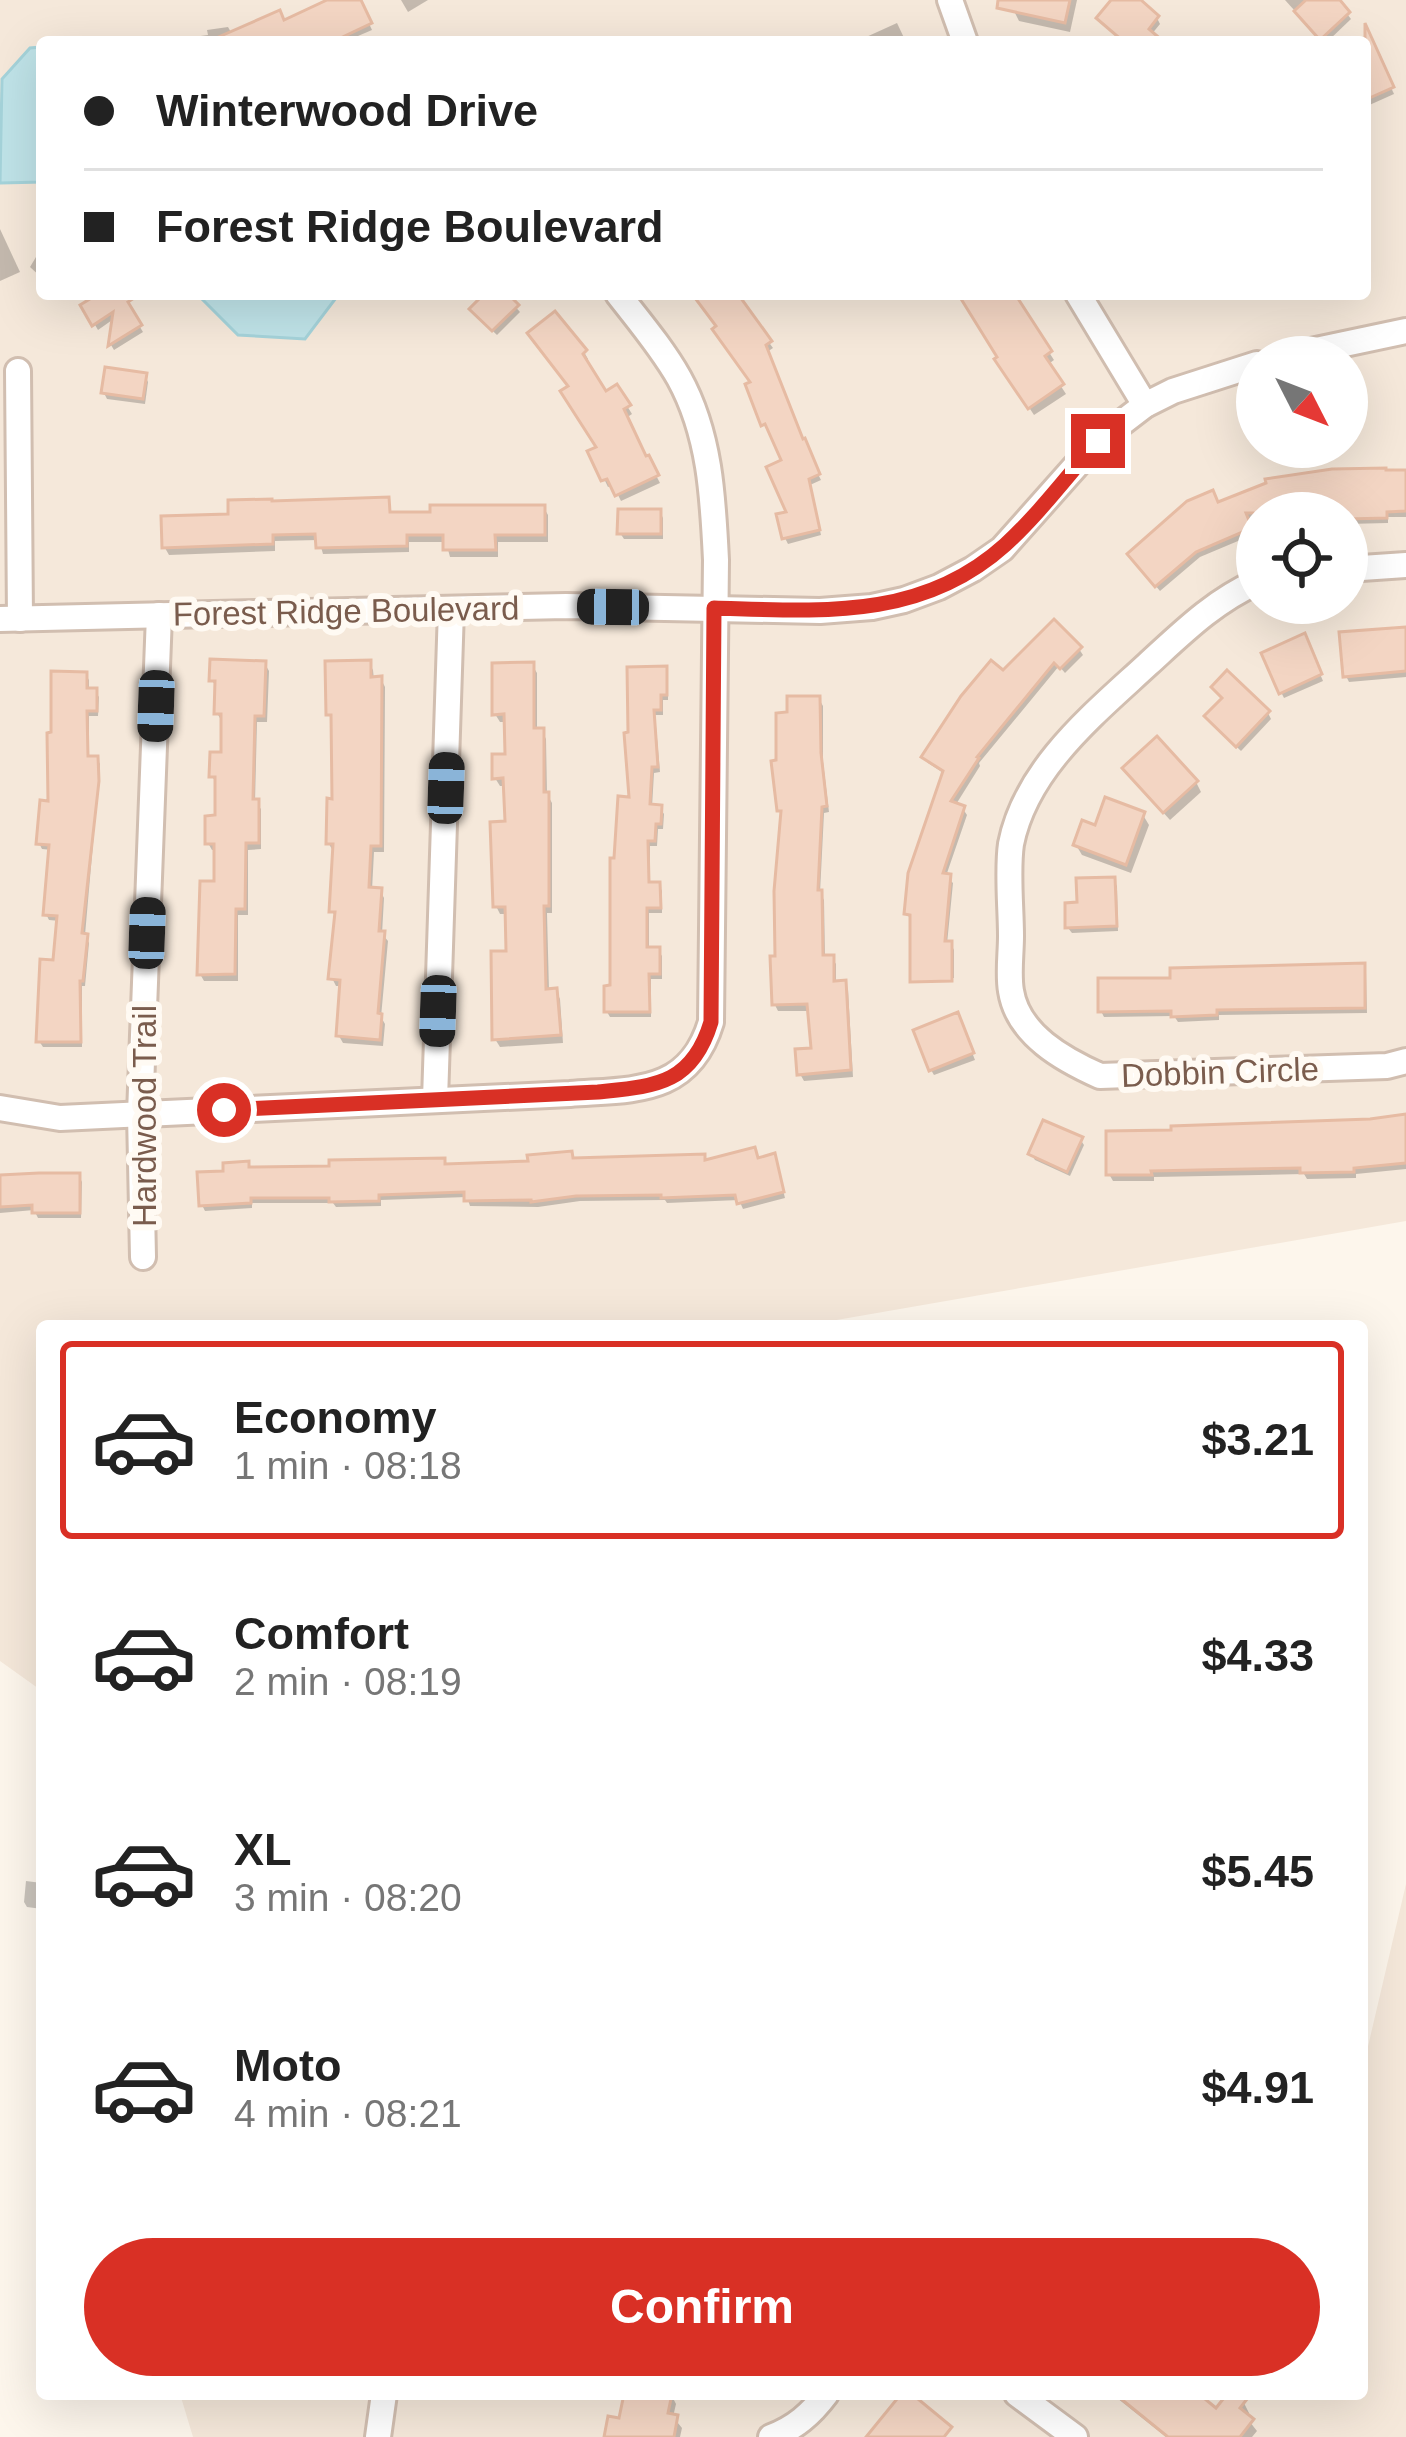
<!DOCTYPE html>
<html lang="en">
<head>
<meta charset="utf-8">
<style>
	:root { --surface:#fff; --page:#f6f6f6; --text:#222; --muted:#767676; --line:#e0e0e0; --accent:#d93025 }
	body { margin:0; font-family:Helvetica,sans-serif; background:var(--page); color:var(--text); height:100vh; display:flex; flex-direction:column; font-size:45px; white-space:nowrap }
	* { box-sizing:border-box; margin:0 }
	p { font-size:39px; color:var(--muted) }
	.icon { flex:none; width:66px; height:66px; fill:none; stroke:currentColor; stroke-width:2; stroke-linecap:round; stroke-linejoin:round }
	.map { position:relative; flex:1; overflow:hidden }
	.sheet { position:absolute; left:36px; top:1320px; width:1332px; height:1080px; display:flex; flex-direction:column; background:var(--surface); border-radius:12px; box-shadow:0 12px 48px #0002 }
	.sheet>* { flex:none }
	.guide { position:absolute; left:36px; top:36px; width:1335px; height:264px; border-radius:12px; box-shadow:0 12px 48px #0002; display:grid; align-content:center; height:264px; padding:0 48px; background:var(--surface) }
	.needle { width:78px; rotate:132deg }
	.buttons { position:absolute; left:1236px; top:336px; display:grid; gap:24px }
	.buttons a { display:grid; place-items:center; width:132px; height:132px; border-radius:50%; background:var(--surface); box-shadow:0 12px 48px #0002; font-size:60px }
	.end { position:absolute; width:54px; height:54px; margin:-27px; border:15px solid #d93025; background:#fff; box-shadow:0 0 0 6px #fff }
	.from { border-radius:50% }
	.car { position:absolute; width:36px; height:72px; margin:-36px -18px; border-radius:15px; box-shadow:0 0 9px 3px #0007; background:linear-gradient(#222 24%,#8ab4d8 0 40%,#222 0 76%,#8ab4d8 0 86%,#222 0) }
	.guide b { display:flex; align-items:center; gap:42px; height:114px; font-size:45px }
	.guide b+b { border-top:3px solid var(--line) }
	.guide i { width:30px; height:30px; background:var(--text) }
	ul { padding:21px 0 0; list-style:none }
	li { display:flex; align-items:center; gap:36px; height:198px; margin:0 24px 18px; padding:0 24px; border:6px solid transparent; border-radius:12px }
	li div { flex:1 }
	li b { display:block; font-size:45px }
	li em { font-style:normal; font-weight:800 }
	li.active { border-color:var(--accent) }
	li>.icon { width:108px; height:108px; stroke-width:1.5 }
	.primary-button { display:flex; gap:24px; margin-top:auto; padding:24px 48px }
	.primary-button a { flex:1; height:138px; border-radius:72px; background:var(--accent); color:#fff; font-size:48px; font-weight:800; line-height:138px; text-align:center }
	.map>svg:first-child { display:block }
	.residential { fill:#f5e8da; fill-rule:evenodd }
	.water { fill:#bfe3e8; stroke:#a5d3da; stroke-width:3 }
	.shadow { fill:#0003 }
	.building { fill:#f3d5c3; stroke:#e6bba3; stroke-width:3 }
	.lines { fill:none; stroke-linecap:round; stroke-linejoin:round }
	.minor-casing { stroke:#d1beb0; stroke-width:30 }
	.minor { stroke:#fff; stroke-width:24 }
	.route { stroke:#d93025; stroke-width:15 }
	.labels { text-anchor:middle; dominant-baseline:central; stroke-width:12; stroke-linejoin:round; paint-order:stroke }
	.street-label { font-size:33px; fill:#7a5c4d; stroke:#fffaf3 }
</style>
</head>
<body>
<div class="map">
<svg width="1406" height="2437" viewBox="0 0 1406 2437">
	<rect width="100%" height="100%" fill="#fdf6ec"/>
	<g class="residential">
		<path d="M0,0h1406v1221l-604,105h-760v365l-42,-30zM42,42h1323v252h-1323zM1257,357h90v90h-90zM1257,513h90v90h-90z"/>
		<polygon points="1406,1884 1406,2437 193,2437 180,2394 1362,2394 1362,2072"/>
	</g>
	<g class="water">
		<polygon points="42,47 42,182 0,183 2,79 30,48"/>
		<polygon points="197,294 339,294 305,339 238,335"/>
	</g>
	<g class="shadow">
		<polygon points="334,0 358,0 372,30 344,42 193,42 193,37 208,35 207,30 228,27 232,34 284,24"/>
		<polygon points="401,0 428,0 408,12"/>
		<polygon points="1016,0 1077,0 1070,32 1019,21 1014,11"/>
		<polygon points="1115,0 1136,0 1157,18 1160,24 1151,35 1157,42 1119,42 1121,40 1100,19"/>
		<polygon points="1285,0 1336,0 1351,19 1327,42 1323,42"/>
		<polygon points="897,23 906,42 866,42 864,38"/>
		<polygon points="1375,52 1394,94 1365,107 1365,56"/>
		<polygon points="0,229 20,272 0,281"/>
		<polygon points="42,247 42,278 30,267"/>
		<polygon points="104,294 120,294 143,332 114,350 111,345 115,318 98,330 84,306"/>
		<polygon points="488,294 504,294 520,312 497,335 476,315"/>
		<polygon points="695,294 721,294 745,309 773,348 767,352 802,443 821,480 810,485 821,535 788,544 785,538 790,514 785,462 771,429 767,430 764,425 749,386 754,384"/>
		<polygon points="961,294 1012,294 1054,360 1047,365 1066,394 1034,415 1003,368 1001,358"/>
		<polygon points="535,341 584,352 588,359 585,362 605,395 616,388 632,414 626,418 660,483 621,501 613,485 608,487 591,452 600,448 571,388"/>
		<polygon points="145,376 148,382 145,404 107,399 104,393"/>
		<polygon points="1406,472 1406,517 1388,517 1388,523 1347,524 1347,513 1257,513 1257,533 1200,557 1160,591 1134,560 1217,506"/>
		<polygon points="388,501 392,515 544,508 548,515 548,542 498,542 498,557 450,557 446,542 409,542 409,552 323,554 319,540 275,541 275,551 169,555 165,548 232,516"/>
		<polygon points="660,512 663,518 663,539 624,539 620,533"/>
		<polygon points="1406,631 1406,677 1349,682 1346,676"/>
		<polygon points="1307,643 1323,681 1284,698 1281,692"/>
		<polygon points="1079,649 1083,655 1065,673 1059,666 979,763 980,766 955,806 963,809 967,815 946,876 953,883 947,944 951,944 954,950 954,978 913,979 911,920 907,914 945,774 928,763 924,757 1004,674"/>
		<polygon points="369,663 373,670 374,680 381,679 385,687 384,852 374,852 372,890 380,890 384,898 382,934 388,941 381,1017 385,1024 383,1046 343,1043 339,1036 343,986 336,986 332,978 337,919 332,911 333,851 329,844 335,802 334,723 329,714"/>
		<polygon points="265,664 269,671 267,722 257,722 255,802 261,809 261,849 248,850 248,915 238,915 238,981 204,981 200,974 217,884 217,850 212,850 208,843 218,818 216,783 212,776 223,755 221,720 217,713 216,687 212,680"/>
		<polygon points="532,665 537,673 537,731 542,731 546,739 547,794 552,803 552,913 547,913 549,991 556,991 560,999 563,1043 500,1047 495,1039 509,954 508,914 500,914 496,906 508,824 507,786 500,786 495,778 508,757 508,722 500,722 495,714"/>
		<polygon points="665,669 668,675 668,700 663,700 663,715 655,715 660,772 654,773 652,807 660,808 664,814 663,829 658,829 657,846 650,846 650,885 659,885 662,891 662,913 649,913 649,950 658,950 662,956 662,979 651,979 651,1017 610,1017 607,1012 613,988 617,861 633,800 627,735"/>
		<polygon points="86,675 89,680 89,691 95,691 99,697 98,716 89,716 89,759 97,759 100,764 85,935 89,943 85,986 82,986 82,1047 43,1047 39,1041 56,963 60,921 49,920 46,914 52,850 42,849 39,843"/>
		<polygon points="819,699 823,706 823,762 829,812 824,813 820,893 824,900 825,958 832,958 836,964 836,983 844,983 848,990 853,1077 804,1081 800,1074 814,1050 811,1011 778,1011 775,1005 784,817 780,810"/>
		<polygon points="1224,700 1268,713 1271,719 1241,751 1211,722"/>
		<polygon points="1132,778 1196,782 1201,792 1170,820"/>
		<polygon points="1143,815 1149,825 1131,873 1082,855 1076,845 1096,828"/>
		<polygon points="1113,880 1117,886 1118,931 1072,933 1068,928 1080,905"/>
		<polygon points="1363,966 1366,972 1367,1013 1219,1015 1219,1020 1178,1022 1174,1016 1104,1017 1101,1011 1173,981"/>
		<polygon points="960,1022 975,1060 934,1075 931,1070"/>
		<polygon points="1406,1117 1406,1169 1356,1174 1356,1178 1307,1179 1304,1174 1154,1177 1154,1181 1113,1181 1109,1174"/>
		<polygon points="1080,1139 1084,1145 1070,1176 1035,1160 1031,1154"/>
		<polygon points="574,1161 776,1162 785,1198 743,1209 739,1200 667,1203 665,1200 580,1201 538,1207 470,1206 467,1197 381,1200 381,1206 336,1207 333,1203 252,1203 252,1208 205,1211 202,1205 250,1170 446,1167"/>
		<polygon points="79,1176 82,1182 81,1218 38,1218 34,1210 0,1213 0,1179"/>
		<polygon points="26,1881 42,1883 42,1909 27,1907 24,1902"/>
		<polygon points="627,2394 671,2394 676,2404 673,2417 682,2428 680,2437 608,2437 621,2422"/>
		<polygon points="1112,2394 1173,2394 1217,2412 1232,2394 1244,2403 1249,2413 1246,2417 1257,2431 1252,2437 1166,2437"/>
	</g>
	<g class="building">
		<polygon points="327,0 361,0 372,23 332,42 207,42 280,10 284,20"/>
		<polygon points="998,0 1070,0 1065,23 997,8"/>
		<polygon points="1111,0 1141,0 1159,16 1149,29 1164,42 1124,42 1096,18"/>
		<polygon points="1306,0 1340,0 1350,12 1320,40 1294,11"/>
		<polygon points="1365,23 1394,87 1365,100"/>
		<polygon points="98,294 140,294 128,302 142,325 108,346 113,312 92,326 80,305"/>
		<polygon points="484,294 508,294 519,305 492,331 469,309"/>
		<polygon points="692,294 738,294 772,341 766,345 803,439 805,438 820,474 809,479 820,530 782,539 776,514 786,512 766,467 781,460 765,424 761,426 745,384 750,382 712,329 716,326"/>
		<polygon points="958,294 1015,294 1052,351 1045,356 1064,384 1028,409 994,359 997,357"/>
		<polygon points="555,311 587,350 583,354 606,391 617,384 631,405 624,409 646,456 649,455 659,475 615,496 607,479 601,481 587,451 596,447 560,391 568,386 527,333"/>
		<polygon points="105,367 147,373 143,399 101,393"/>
		<polygon points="1386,468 1386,470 1406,470 1406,511 1387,512 1387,518 1347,519 1347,513 1246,513 1252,528 1196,552 1155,587 1127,554 1187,501 1213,490 1218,502 1266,483 1265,479 1332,469"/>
		<polygon points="389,497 390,512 430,512 430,505 545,505 545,535 495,535 496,550 443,550 443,535 407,535 407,546 316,548 315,534 273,535 273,544 162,548 161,516 228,514 228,500 272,499 272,501"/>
		<polygon points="618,509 661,509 661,534 617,534"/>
		<polygon points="1054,619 1082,647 1060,669 1054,663 977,757 979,758 951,801 965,806 943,873 951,874 945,941 952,941 952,981 910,982 910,915 904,914 908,873 943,771 921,757 961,696 991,660 1003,670"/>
		<polygon points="1406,627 1406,671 1343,677 1339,632"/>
		<polygon points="1305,633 1322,674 1279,694 1261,653"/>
		<polygon points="210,659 266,661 264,716 255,716 253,799 259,799 259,843 246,843 245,909 236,909 235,974 197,975 200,881 214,881 214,844 205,844 205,816 215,815 215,777 209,777 210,752 221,752 221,714 214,714 215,681 209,681"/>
		<polygon points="371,660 371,677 382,676 381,846 371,846 369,887 382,888 379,931 385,931 378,1013 382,1014 380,1040 336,1036 340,980 328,979 335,912 329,912 333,844 326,844 327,798 332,799 331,715 326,715 325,661"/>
		<polygon points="534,662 534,728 544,728 544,792 549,792 549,906 544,906 546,989 557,988 561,1035 492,1040 491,951 506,951 505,907 493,907 490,822 505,821 503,778 492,779 492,754 505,754 504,714 492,715 492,663"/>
		<polygon points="667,666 667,695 661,695 661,710 654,710 658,767 652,767 650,804 662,805 661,824 656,824 655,841 648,841 649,882 660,882 661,908 647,908 647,947 660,947 660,974 649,974 650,1012 604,1012 604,986 610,985 610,858 614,858 618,796 629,797 624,733 628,732 627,667"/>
		<polygon points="1227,670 1270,711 1236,747 1204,716 1222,698 1211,687"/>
		<polygon points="51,671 87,672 87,688 97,688 97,711 87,711 88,756 98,756 99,781 82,933 88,934 83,981 80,981 81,1042 36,1042 40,959 53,960 57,916 43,915 49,845 36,844 40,800 48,801 47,733 51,732"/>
		<polygon points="787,696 820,696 821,753 827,806 822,807 818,890 822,890 823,955 834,955 834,981 846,980 851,1070 797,1075 795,1049 811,1048 807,1004 772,1005 770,956 775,956 774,891 781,811 777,811 771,761 776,760 776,713 787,712"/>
		<polygon points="1157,736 1198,781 1163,813 1122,768"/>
		<polygon points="1105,797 1145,812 1126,865 1073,845 1082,820 1095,825"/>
		<polygon points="1115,877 1117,926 1065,928 1065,903 1077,902 1076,878"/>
		<polygon points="1365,963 1365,1008 1217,1010 1217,1015 1171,1017 1171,1011 1098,1012 1098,978 1170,978 1170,968"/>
		<polygon points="958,1012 974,1053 929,1071 913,1030"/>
		<polygon points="1406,1114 1406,1163 1354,1168 1354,1172 1300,1173 1300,1168 1151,1171 1152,1175 1106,1175 1106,1131 1171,1130 1171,1126 1370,1119"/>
		<polygon points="1043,1120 1083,1137 1067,1172 1028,1154"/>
		<polygon points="755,1147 758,1158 775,1153 784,1192 737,1204 735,1195 661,1198 661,1195 576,1196 531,1202 531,1200 464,1201 464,1192 379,1195 379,1201 329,1202 329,1198 251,1198 251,1203 199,1206 197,1172 223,1171 223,1163 249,1161 249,1167 329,1166 329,1160 445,1158 445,1164 528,1161 527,1155 572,1151 573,1158 705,1154 705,1160"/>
		<polygon points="39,1173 80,1173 80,1213 32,1213 32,1205 0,1207 0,1175"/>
		<polygon points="624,2394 672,2394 668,2413 678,2415 674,2437 604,2437 608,2416 619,2418"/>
		<polygon points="901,2394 912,2394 952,2427 944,2437 866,2437"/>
		<polygon points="1115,2394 1199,2394 1216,2408 1227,2394 1251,2394 1240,2408 1254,2419 1240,2437 1168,2437"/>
	</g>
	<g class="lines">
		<g class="minor-casing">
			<g id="minor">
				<polyline points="950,0 965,42"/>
				<polyline points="1078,294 1145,405"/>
				<polyline points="1283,357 1406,331"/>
				<polyline points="18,371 20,619"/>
				<polyline points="1347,569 1406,565"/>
				<path d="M1257,582c-43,19 -75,51 -109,82 -54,50 -122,104 -137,180 -4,27 0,64 0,92 0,18 -3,38 0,55 7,44 53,69 89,85l287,-10 19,-5"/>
				<polyline points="0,619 566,606 820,611 872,607 904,600 939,587 973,569 1002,549 1098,441 1145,405 1173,391 1257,364"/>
				<polyline points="435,1100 451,609"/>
				<path d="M0,1108l60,10 510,-24c64,-5 119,1 141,-72l5,-462c-3,-63 -6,-126 -37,-182 -17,-30 -40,-57 -61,-84"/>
				<polyline points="143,1257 140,1114 159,615"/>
				<polyline points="1017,2394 1075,2437"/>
				<polyline points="378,2437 384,2394"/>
				<path d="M771,2437c24,-9 40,-23 55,-43"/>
			</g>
		</g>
		<use href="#minor" class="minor"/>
	</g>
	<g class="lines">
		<path class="route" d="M224,1110l374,-18c57,-6 94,-7 113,-70l3,-414c104,3 207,13 291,-63 34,-31 63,-70 93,-104"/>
	</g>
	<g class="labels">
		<g class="street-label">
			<text transform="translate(346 611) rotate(-1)">Forest Ridge Boulevard</text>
			<text transform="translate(1220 1072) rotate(-2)">Dobbin Circle</text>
			<text transform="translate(144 1116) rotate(-90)">Hardwood Trail</text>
		</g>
	</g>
</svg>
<div class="buttons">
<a><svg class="needle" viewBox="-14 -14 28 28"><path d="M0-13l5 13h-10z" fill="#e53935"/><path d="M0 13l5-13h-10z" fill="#767676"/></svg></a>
<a><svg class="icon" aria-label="locate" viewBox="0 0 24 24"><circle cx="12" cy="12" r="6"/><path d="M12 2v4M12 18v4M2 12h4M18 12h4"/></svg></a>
</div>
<i class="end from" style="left:224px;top:1110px"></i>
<i class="end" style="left:1098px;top:441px"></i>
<i class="car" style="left:613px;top:607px;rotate:271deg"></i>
<i class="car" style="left:156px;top:706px;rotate:182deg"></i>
<i class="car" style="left:446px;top:788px;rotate:2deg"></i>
<i class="car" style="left:147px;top:933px;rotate:2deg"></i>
<i class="car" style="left:438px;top:1011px;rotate:182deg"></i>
<div class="guide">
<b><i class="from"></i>Winterwood Drive</b>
<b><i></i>Forest Ridge Boulevard</b>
</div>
<section class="sheet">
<ul>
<li class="active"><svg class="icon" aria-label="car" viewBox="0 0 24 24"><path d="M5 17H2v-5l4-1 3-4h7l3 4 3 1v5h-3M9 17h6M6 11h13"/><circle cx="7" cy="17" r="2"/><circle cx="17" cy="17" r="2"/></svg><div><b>Economy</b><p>1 min · 08:18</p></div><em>$3.21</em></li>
<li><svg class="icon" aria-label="car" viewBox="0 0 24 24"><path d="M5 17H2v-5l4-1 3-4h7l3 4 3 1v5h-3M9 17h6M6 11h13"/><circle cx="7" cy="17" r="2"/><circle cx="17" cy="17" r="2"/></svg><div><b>Comfort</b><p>2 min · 08:19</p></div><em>$4.33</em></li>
<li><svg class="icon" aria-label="car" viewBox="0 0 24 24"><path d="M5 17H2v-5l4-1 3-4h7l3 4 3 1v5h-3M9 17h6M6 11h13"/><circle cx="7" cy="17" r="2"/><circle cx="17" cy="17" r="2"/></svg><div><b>XL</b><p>3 min · 08:20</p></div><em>$5.45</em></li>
<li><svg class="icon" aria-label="car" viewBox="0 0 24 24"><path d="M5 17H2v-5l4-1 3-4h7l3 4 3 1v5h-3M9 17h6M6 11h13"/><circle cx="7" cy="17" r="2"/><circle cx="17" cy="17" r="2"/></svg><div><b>Moto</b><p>4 min · 08:21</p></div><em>$4.91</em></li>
</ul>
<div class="primary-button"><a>Confirm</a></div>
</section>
</div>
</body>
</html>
